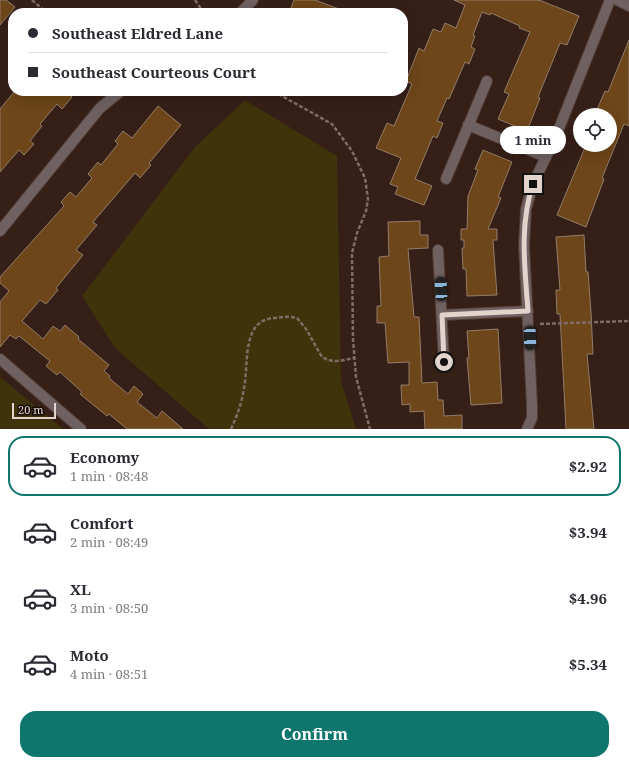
<!DOCTYPE html>
<html lang="en">
<head>
<meta charset="utf-8">
<style>
	:root { --surface:#fff; --page:#f2f2f3; --text:#2b2b33; --muted:#7c7c81; --line:#e1e1e2; --accent:#0f766e }
	body { margin:0; font-family:"Noto Serif",serif; background:var(--page); color:var(--text); height:100vh; display:flex; flex-direction:column; font-size:15px; white-space:nowrap }
	* { box-sizing:border-box; margin:0 }
	p { font-size:13px; color:var(--muted) }
	.icon { flex:none; width:22px; height:22px; fill:none; stroke:currentColor; stroke-width:2; stroke-linecap:round; stroke-linejoin:round }
	.map { position:relative; height:429px; overflow:hidden }
	.side { display:flex; flex-direction:column; background:var(--surface); flex:1 }
	.side>* { flex:none }
	.hud { position:absolute; left:8px; top:8px; width:400px; height:88px; border-radius:16px; box-shadow:0 4px 16px #0002; display:grid; align-content:center; height:88px; padding:0 20px; background:var(--surface) }
	.controls { position:absolute; left:573px; top:108px; display:grid; gap:8px }
	.controls a { display:grid; place-items:center; width:44px; height:44px; border-radius:50%; background:var(--surface); box-shadow:0 4px 16px #0002; font-size:20px }
	.scale { position:absolute; left:12px; bottom:10px; width:44px; box-sizing:border-box; padding-left:4px; border:2px solid #e3d3cd; border-top:0; font-size:11px; line-height:14px; white-space:nowrap; color:#e3d3cd; -webkit-text-stroke:3px #160c08; paint-order:stroke }
	.end { position:absolute; width:18px; height:18px; margin:-9px; border:5px solid #e3d3cd; background:#111; box-shadow:0 0 0 2px #111 }
	.from { border-radius:50% }
	.bubble { position:absolute; height:28px; border-radius:14px; background:var(--surface); box-shadow:0 4px 16px #0002; font-size:13px; font-weight:700; line-height:28px; text-align:center }
	.car { position:absolute; width:12px; height:24px; margin:-12px -6px; border-radius:5px; box-shadow:0 0 3px 1px #0007; background:linear-gradient(#222 24%,#8ab4d8 0 40%,#222 0 76%,#8ab4d8 0 86%,#222 0) }
	.hud b { display:flex; align-items:center; gap:14px; height:38px; font-size:15px }
	.hud b+b { border-top:1px solid var(--line) }
	.hud i { width:10px; height:10px; background:var(--text) }
	ul { padding:7px 0 0; list-style:none }
	li { display:flex; align-items:center; gap:12px; height:60px; margin:0 8px 6px; padding:0 12px; border:2px solid transparent; border-radius:16px }
	li div { flex:1 }
	li b { display:block; font-size:15px }
	li em { font-style:normal; font-weight:700 }
	li.current { border-color:var(--accent) }
	li>.icon { width:36px; height:36px; stroke-width:1.5 }
	.primary-button { display:flex; gap:8px; margin-top:auto; padding:8px 20px }
	.primary-button a { flex:1; height:46px; border-radius:16px; background:var(--accent); color:#fff; font-size:16px; font-weight:700; line-height:46px; text-align:center }
	.map>svg:first-child { display:block }
	.green { fill:#3f330c }
	.building { fill:#6d4619; stroke:#927d6a }
	.lines { fill:none; stroke-linecap:round; stroke-linejoin:round }
	.minor-casing { stroke:#523c34; stroke-width:12 }
	.path { stroke:#806c65; stroke-width:2.5; stroke-dasharray:4 2; stroke-linecap:butt }
	.minor { stroke:#6f6162; stroke-width:10 }
	.route { stroke:#e3d3cd; stroke-width:5 }
</style>
</head>
<body>
<div class="map">
<svg width="629" height="429" viewBox="0 0 629 429">
	<rect width="100%" height="100%" fill="#361f17"/>
	<g class="green">
		<polygon points="245,100 337,156 341,381 356,429 209,429 115,348 82,296 195,147"/>
		<polygon points="0,377 63,429 0,429"/>
	</g>
	<g class="building">
		<polygon points="0,0 6,0 15,7 0,25"/>
		<polygon points="294,0 315,0 347,12 347,13 289,13"/>
		<polygon points="454,0 539,0 579,16 567,45 560,43 538,97 540,98 527,131 498,119 509,94 504,92 530,32 519,28 520,26 491,13 490,15 482,12 473,35 475,36 471,47 475,49 469,64 465,62 449,99 447,98 437,121 443,123 437,138 433,136 415,179 432,186 424,205 395,194 398,187 390,184 401,158 376,148 387,123 394,126 412,84 406,81 419,48 424,51 433,29 441,32 445,23 456,28 465,5"/>
		<polygon points="629,40 629,126 624,124 602,178 604,179 586,227 557,215 586,145 610,145 610,115 603,115 596,112 605,91 608,92"/>
		<polygon points="15,91 65,91 72,97 62,109 57,104 40,124 42,126 30,141 34,144 24,155 19,150 0,172 0,109"/>
		<polygon points="158,106 181,125 149,163 151,165 140,178 135,173 93,222 97,225 76,250 83,255 56,288 58,290 46,304 40,300 22,321 43,339 53,326 60,331 65,325 79,337 78,339 109,365 104,371 110,376 109,378 128,394 134,386 143,394 137,402 157,418 162,411 183,429 127,429 109,414 107,416 80,394 82,392 60,372 57,375 46,366 50,361 19,336 16,339 10,335 0,347 0,302 9,291 0,283 0,277 64,206 61,202 70,192 76,197 92,178 88,174 98,162 101,165 118,144 115,141 123,131 132,138"/>
		<polygon points="483,150 512,162 498,197 501,198 488,229 497,229 497,240 493,240 497,295 467,296 466,269 463,269 462,248 464,248 464,240 461,240 461,229 467,229 468,196 478,170 475,169"/>
		<polygon points="420,221 420,235 428,235 428,248 408,249 414,317 419,317 422,383 437,382 438,400 443,400 444,416 462,415 462,429 425,429 424,411 410,412 410,404 402,405 401,385 409,385 409,362 388,363 385,323 377,323 377,306 381,306 379,257 389,256 388,222"/>
		<polygon points="584,235 586,272 588,272 591,312 593,354 587,354 594,429 566,429 560,314 557,314 556,290 560,290 556,237"/>
		<polygon points="498,329 502,403 471,405 467,358 469,358 467,331"/>
	</g>
	<g class="lines">
		<g class="minor-casing">
			<g id="minor">
				<polyline points="617,0 629,6"/>
				<polyline points="240,13 253,0"/>
				<polyline points="468,125 546,157"/>
				<polyline points="446,179 487,81"/>
				<polyline points="0,231 100,108 121,91"/>
				<polyline points="438,250 444,362"/>
				<polyline points="442,315 528,311"/>
				<polyline points="0,359 81,429"/>
				<polyline points="527,429 532,418 532,405 524,245 526,209 533,184 556,136 610,0"/>
			</g>
		</g>
		<g class="path">
			<polyline points="32,0 47,13"/>
			<polyline points="195,0 204,13"/>
			<polyline points="273,91 332,124 352,151 365,178 368,199 366,211 357,233 352,253 353,339 356,377 370,429"/>
			<polyline points="540,324 629,321"/>
			<path d="M231,429c6,-13 11,-27 13,-41 5,-24 -3,-69 31,-70 7,-1 15,-2 22,0l9,11 16,28c11,7 21,3 32,1"/>
		</g>
		<use href="#minor" class="minor"/>
	</g>
	<g class="lines">
		<path class="route" d="M444,362l-2,-47 86,-4c-3,-42 -9,-86 5,-127"/>
	</g>
</svg>
<div class="controls">
<a><svg class="icon" aria-label="locate" viewBox="0 0 24 24"><circle cx="12" cy="12" r="6"/><path d="M12 2v4M12 18v4M2 12h4M18 12h4"/></svg></a>
</div>
<div class="scale">20 m</div>
<i class="end from" style="left:444px;top:362px"></i>
<i class="end" style="left:533px;top:184px"></i>
<div class="bubble" style="left:500px;top:126px;width:66px">1 min</div>
<i class="car" style="left:441px;top:289px;rotate:357deg"></i>
<i class="car" style="left:530px;top:338px;rotate:178deg"></i>
<div class="hud">
<b><i class="from"></i>Southeast Eldred Lane</b>
<b><i></i>Southeast Courteous Court</b>
</div>
</div>
<section class="side">
<ul>
<li class="current"><svg class="icon" aria-label="car" viewBox="0 0 24 24"><path d="M5 17H2v-5l4-1 3-4h7l3 4 3 1v5h-3M9 17h6M6 11h13"/><circle cx="7" cy="17" r="2"/><circle cx="17" cy="17" r="2"/></svg><div><b>Economy</b><p>1 min · 08:48</p></div><em>$2.92</em></li>
<li><svg class="icon" aria-label="car" viewBox="0 0 24 24"><path d="M5 17H2v-5l4-1 3-4h7l3 4 3 1v5h-3M9 17h6M6 11h13"/><circle cx="7" cy="17" r="2"/><circle cx="17" cy="17" r="2"/></svg><div><b>Comfort</b><p>2 min · 08:49</p></div><em>$3.94</em></li>
<li><svg class="icon" aria-label="car" viewBox="0 0 24 24"><path d="M5 17H2v-5l4-1 3-4h7l3 4 3 1v5h-3M9 17h6M6 11h13"/><circle cx="7" cy="17" r="2"/><circle cx="17" cy="17" r="2"/></svg><div><b>XL</b><p>3 min · 08:50</p></div><em>$4.96</em></li>
<li><svg class="icon" aria-label="car" viewBox="0 0 24 24"><path d="M5 17H2v-5l4-1 3-4h7l3 4 3 1v5h-3M9 17h6M6 11h13"/><circle cx="7" cy="17" r="2"/><circle cx="17" cy="17" r="2"/></svg><div><b>Moto</b><p>4 min · 08:51</p></div><em>$5.34</em></li>
</ul>
<div class="primary-button"><a>Confirm</a></div>
</section>
</body>
</html>
